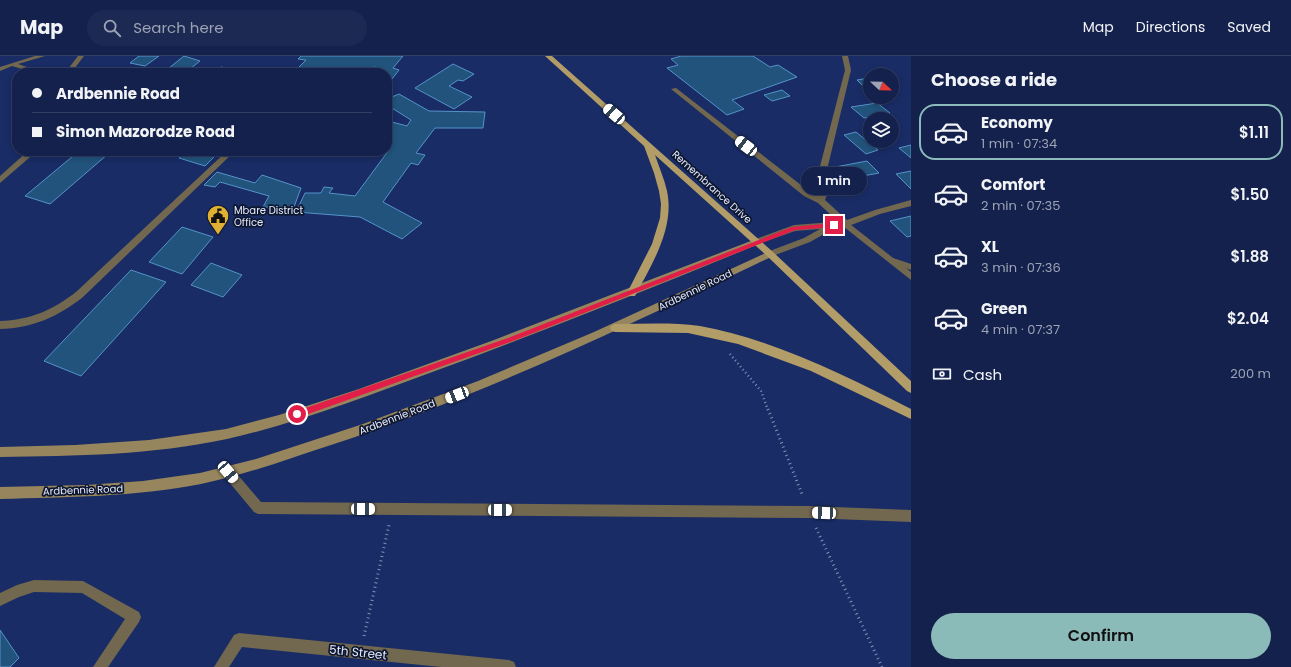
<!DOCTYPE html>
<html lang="en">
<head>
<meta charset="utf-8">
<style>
	:root { --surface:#13214c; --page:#1c2953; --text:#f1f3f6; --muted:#9da3b5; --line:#323e64; --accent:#8bbbb9 }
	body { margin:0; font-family:Poppins,sans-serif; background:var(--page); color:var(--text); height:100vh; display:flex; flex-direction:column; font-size:15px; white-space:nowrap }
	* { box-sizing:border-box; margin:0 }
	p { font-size:13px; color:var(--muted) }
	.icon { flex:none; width:22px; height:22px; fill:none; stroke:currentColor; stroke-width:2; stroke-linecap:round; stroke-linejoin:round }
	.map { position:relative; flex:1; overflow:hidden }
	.drawer { display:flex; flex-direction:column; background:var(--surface); width:380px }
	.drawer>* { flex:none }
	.hud { position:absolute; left:12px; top:12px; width:380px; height:88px; border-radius:16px; box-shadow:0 2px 6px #0003,0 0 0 1px var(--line); display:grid; align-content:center; height:88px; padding:0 20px; background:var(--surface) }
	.needle { width:26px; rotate:112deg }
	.fabs { position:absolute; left:863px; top:12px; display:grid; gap:8px }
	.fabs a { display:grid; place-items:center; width:36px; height:36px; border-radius:50%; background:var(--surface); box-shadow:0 2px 6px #0003,0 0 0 1px var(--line); font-size:20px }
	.end { position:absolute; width:18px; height:18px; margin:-9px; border:5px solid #e11d48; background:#fff; box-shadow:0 0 0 2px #fff }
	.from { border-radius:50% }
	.bubble { position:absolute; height:28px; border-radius:14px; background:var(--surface); box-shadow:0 2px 6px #0003,0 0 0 1px var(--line); font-size:13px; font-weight:600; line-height:28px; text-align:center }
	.car { position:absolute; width:12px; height:24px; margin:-12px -6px; border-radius:5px; box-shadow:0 0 3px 1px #0007; background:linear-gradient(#fff 24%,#345 0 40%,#fff 0 76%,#345 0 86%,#fff 0) }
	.hud b { display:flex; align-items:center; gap:14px; height:38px; font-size:15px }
	.hud b+b { border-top:1px solid var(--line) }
	.hud i { width:10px; height:10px; background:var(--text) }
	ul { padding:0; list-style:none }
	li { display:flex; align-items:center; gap:12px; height:56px; margin:0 8px 6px; padding:0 12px; border:2px solid transparent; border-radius:16px }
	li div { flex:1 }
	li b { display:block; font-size:15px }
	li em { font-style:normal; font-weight:600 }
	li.current { border-color:var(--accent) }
	li>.icon { width:36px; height:36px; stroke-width:1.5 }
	h2 { padding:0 20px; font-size:18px; line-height:48px }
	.pay { display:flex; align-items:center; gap:10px; height:44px; padding:0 20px; font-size:15px }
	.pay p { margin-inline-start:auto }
	.button { display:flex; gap:8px; margin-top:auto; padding:8px 20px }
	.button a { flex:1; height:46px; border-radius:24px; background:var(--accent); color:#111; font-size:16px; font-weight:600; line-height:46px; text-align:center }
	header { display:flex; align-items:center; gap:24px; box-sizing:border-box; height:56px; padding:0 20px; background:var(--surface); border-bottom:1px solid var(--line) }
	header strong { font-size:19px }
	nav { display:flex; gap:22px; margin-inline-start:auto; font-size:14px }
	.search { width:280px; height:36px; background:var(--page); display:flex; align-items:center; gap:10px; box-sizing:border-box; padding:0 14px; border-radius:22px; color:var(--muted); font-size:15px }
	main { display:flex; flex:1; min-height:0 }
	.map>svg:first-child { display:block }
	.building { fill:#21537c; stroke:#5593ca }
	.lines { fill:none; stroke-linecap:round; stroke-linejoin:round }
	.path-far1 { stroke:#8490b3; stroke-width:2.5; stroke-dasharray:1 3; stroke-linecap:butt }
	.path { stroke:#8490b3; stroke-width:3; stroke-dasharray:1 3.5; stroke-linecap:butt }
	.service { fill:#72674f; fill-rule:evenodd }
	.minor { fill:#72674f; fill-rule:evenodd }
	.secondary { fill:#96855d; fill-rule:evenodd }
	.primary { fill:#b29c68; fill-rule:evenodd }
	.route { fill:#e11d48 }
	.labels { text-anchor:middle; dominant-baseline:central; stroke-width:3.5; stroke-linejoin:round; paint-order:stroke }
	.street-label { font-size:10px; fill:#e6ecfb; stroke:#0e1731 }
	.poi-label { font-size:10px; fill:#e6ecfb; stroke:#0e1731; text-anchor:start }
	.near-street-label { font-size:12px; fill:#e6ecfb; stroke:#0e1731 }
</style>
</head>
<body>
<header>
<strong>Map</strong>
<div class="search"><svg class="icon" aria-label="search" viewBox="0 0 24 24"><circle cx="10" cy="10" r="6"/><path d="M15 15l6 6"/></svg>Search here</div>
<nav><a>Map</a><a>Directions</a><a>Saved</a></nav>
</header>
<main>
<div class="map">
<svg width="911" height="611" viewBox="0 0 911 611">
	<rect width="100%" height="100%" fill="#192c65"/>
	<g class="building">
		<polygon points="139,0 159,0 145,10 130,7"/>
		<polygon points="184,0 200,5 185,17 164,16"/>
		<polygon points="301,0 403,0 393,12 399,14 392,23 387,22 387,17 374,17 378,12 374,11 368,17 318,17 298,12 306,4 298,3"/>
		<polygon points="681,0 753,0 770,11 778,9 797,21 732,44 744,53 727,59 667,12 678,9 671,3"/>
		<polygon points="453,8 474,18 463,25 458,24 449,30 472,41 454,53 415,32"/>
		<polygon points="221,11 239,15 237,17 214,17"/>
		<polygon points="101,12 117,16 95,17"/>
		<polygon points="869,22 870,22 870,37 857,24"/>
		<polygon points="782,34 790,40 772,45 764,39"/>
		<polygon points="399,38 429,55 485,56 483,72 435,72 416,97 425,99 418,109 411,107 383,146 422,167 402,183 360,161 296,156 305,137 321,137 324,131 333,132 329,137 355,140 389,94 387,93 387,73 392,66 407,70 411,64 387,49 387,43"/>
		<polygon points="877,47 890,57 864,62 851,51"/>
		<polygon points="856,76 878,94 866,98 844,79"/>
		<polygon points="911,89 911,102 899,92"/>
		<polygon points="79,95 96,95 108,98 50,148 25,140"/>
		<polygon points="187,95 220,95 205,110 179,102"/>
		<polygon points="867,105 879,117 847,123 835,111"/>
		<polygon points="911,115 911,133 896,118"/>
		<polygon points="217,116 255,127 262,119 301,132 294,151 263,151 269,140 220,126 215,131 204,129"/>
		<polygon points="911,160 911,180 907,181 890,165"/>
		<polygon points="182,171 213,181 182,218 149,206"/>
		<polygon points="211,207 242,219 223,241 191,229"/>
		<polygon points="131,214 166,226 81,320 44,305"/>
		<polygon points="0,574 19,602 10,611 0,611"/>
	</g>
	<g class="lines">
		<polyline class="path-far1" points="730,298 761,335 768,354"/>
		<g class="path">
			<polyline points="768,353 802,438"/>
			<polyline points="816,472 882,611"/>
			<polyline points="364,580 389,469"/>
		</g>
		<g class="service">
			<polygon points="842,0 848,0 851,14 826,118 827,139 825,144 847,164 875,154 911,144 911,150 880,158 846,171 843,170 818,147 804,140 671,33 676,32 810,136 819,140 818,118 845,14"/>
			<polygon points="893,202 911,208 911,214 890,207 889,205"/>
			<polygon points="228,410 232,412 261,446 809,450 911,454 911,466 809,462 258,458 254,456 224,420 222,416 224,412"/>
		</g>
		<g class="minor">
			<polygon points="35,0 45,0 18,8 45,17 35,17 12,10 0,15 0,11"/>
			<polygon points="78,0 84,0 71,17 65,17"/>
			<polygon points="28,95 37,95 0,127 0,120"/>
			<path d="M227,95h8l-152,146c-25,20 -51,31 -83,32v-8c30,-1 53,-11 76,-29z"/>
			<polygon points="846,165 911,216 911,224 844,171 835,172 810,186 770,201 766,198 767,196 804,182 820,173 795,175 756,189 752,186 753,184 794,169"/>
			<polygon points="34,524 83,525 139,556 141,561 139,566 108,611 93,611 125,563 82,537 34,536 19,541 0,550 0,537 17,529"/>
			<polygon points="239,577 509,604 514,606 516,611 441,611 242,591 229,611 214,611 234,579"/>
		</g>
		<g class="secondary">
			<path d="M756,183l4,3 -1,2c-107,44 -215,87 -324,127 -68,25 -137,52 -208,68 -75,16 -151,17 -227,18v-10l75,-2 74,-5 77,-11 53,-14 80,-26 135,-49z"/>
			<path d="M770,195l4,3 -1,2c-145,70 -290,139 -442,189 -43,14 -86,30 -130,39 -66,13 -134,13 -201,15v-12l86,-2 57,-4 57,-8 56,-14 107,-35 115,-43 116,-49z"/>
		</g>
		<g class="primary">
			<path d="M545,0h7l221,196 138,129v12l-4,-2 -140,-135 -112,-101c4,12 9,23 12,36 8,37 -15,73 -32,105h-6l-2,-3 25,-49 8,-26 1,-14 -2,-13 -5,-18 -10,-27z"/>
			<path d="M615,268c28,0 57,-2 85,2 73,13 146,50 211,83v10l-100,-48 -73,-27 -50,-11 -73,-1 -3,-1 -2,-3 2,-3z"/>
		</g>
	</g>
	<polygon class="route" points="834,167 836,169 834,171 795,174 513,285 297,362 293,358 297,355 508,282 792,171"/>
	<defs>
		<g id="civic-pin" transform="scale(1.15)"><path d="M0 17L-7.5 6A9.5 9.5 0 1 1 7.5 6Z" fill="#dfb034" stroke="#0e1731"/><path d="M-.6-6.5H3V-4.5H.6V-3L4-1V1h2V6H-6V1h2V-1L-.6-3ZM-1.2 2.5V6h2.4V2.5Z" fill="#111"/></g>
	</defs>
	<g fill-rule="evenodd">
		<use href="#civic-pin" x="218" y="160"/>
	</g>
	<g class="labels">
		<g class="street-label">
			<text transform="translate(712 131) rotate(42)">Remembrance Drive</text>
			<text transform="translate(695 234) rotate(-26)">Ardbennie Road</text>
			<text transform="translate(397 361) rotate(-21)">Ardbennie Road</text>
			<text transform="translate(83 434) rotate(-2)">Ardbennie Road</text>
		</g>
		<g class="poi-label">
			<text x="234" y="154">Mbare District<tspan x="234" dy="12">Office</tspan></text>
		</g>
		<g class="near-street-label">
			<text transform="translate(358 596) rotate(6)">5th Street</text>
		</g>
	</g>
</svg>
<div class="fabs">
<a><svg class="needle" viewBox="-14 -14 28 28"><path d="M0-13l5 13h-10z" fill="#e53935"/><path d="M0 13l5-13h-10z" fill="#9da3b5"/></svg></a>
<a><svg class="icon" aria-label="layers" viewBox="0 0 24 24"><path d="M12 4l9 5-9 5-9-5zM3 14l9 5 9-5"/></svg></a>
</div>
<i class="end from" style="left:297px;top:358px"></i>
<i class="end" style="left:834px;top:169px"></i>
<div class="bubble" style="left:801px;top:111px;width:66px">1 min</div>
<i class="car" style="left:614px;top:58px;rotate:311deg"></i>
<i class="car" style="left:746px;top:90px;rotate:308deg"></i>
<i class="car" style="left:457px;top:339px;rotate:249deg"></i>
<i class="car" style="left:228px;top:416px;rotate:140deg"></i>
<i class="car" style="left:363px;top:453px;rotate:90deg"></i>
<i class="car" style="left:500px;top:454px;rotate:90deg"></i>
<i class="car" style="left:824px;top:457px;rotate:272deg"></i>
<div class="hud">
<b><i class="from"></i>Ardbennie Road</b>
<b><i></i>Simon Mazorodze Road</b>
</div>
</div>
<section class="drawer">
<h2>Choose a ride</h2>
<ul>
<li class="current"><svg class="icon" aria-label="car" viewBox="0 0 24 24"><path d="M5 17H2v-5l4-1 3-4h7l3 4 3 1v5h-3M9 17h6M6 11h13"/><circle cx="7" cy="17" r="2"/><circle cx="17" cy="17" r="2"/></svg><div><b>Economy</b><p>1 min · 07:34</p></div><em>$1.11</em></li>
<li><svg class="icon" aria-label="car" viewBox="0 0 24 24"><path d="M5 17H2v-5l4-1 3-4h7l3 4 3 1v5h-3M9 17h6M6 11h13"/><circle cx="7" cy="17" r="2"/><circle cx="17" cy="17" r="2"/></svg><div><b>Comfort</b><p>2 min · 07:35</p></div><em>$1.50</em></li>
<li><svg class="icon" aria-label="car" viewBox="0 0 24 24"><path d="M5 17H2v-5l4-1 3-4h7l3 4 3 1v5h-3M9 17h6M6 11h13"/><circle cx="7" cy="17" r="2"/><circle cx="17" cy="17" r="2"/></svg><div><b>XL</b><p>3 min · 07:36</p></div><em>$1.88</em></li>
<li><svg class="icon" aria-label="car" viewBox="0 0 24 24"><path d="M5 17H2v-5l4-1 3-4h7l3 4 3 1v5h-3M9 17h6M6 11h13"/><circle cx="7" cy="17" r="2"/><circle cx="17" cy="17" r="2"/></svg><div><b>Green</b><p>4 min · 07:37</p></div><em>$2.04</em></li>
</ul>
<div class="pay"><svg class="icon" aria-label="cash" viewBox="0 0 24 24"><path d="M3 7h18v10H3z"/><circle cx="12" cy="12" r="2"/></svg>Cash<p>200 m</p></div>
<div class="button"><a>Confirm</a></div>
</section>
</main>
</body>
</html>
